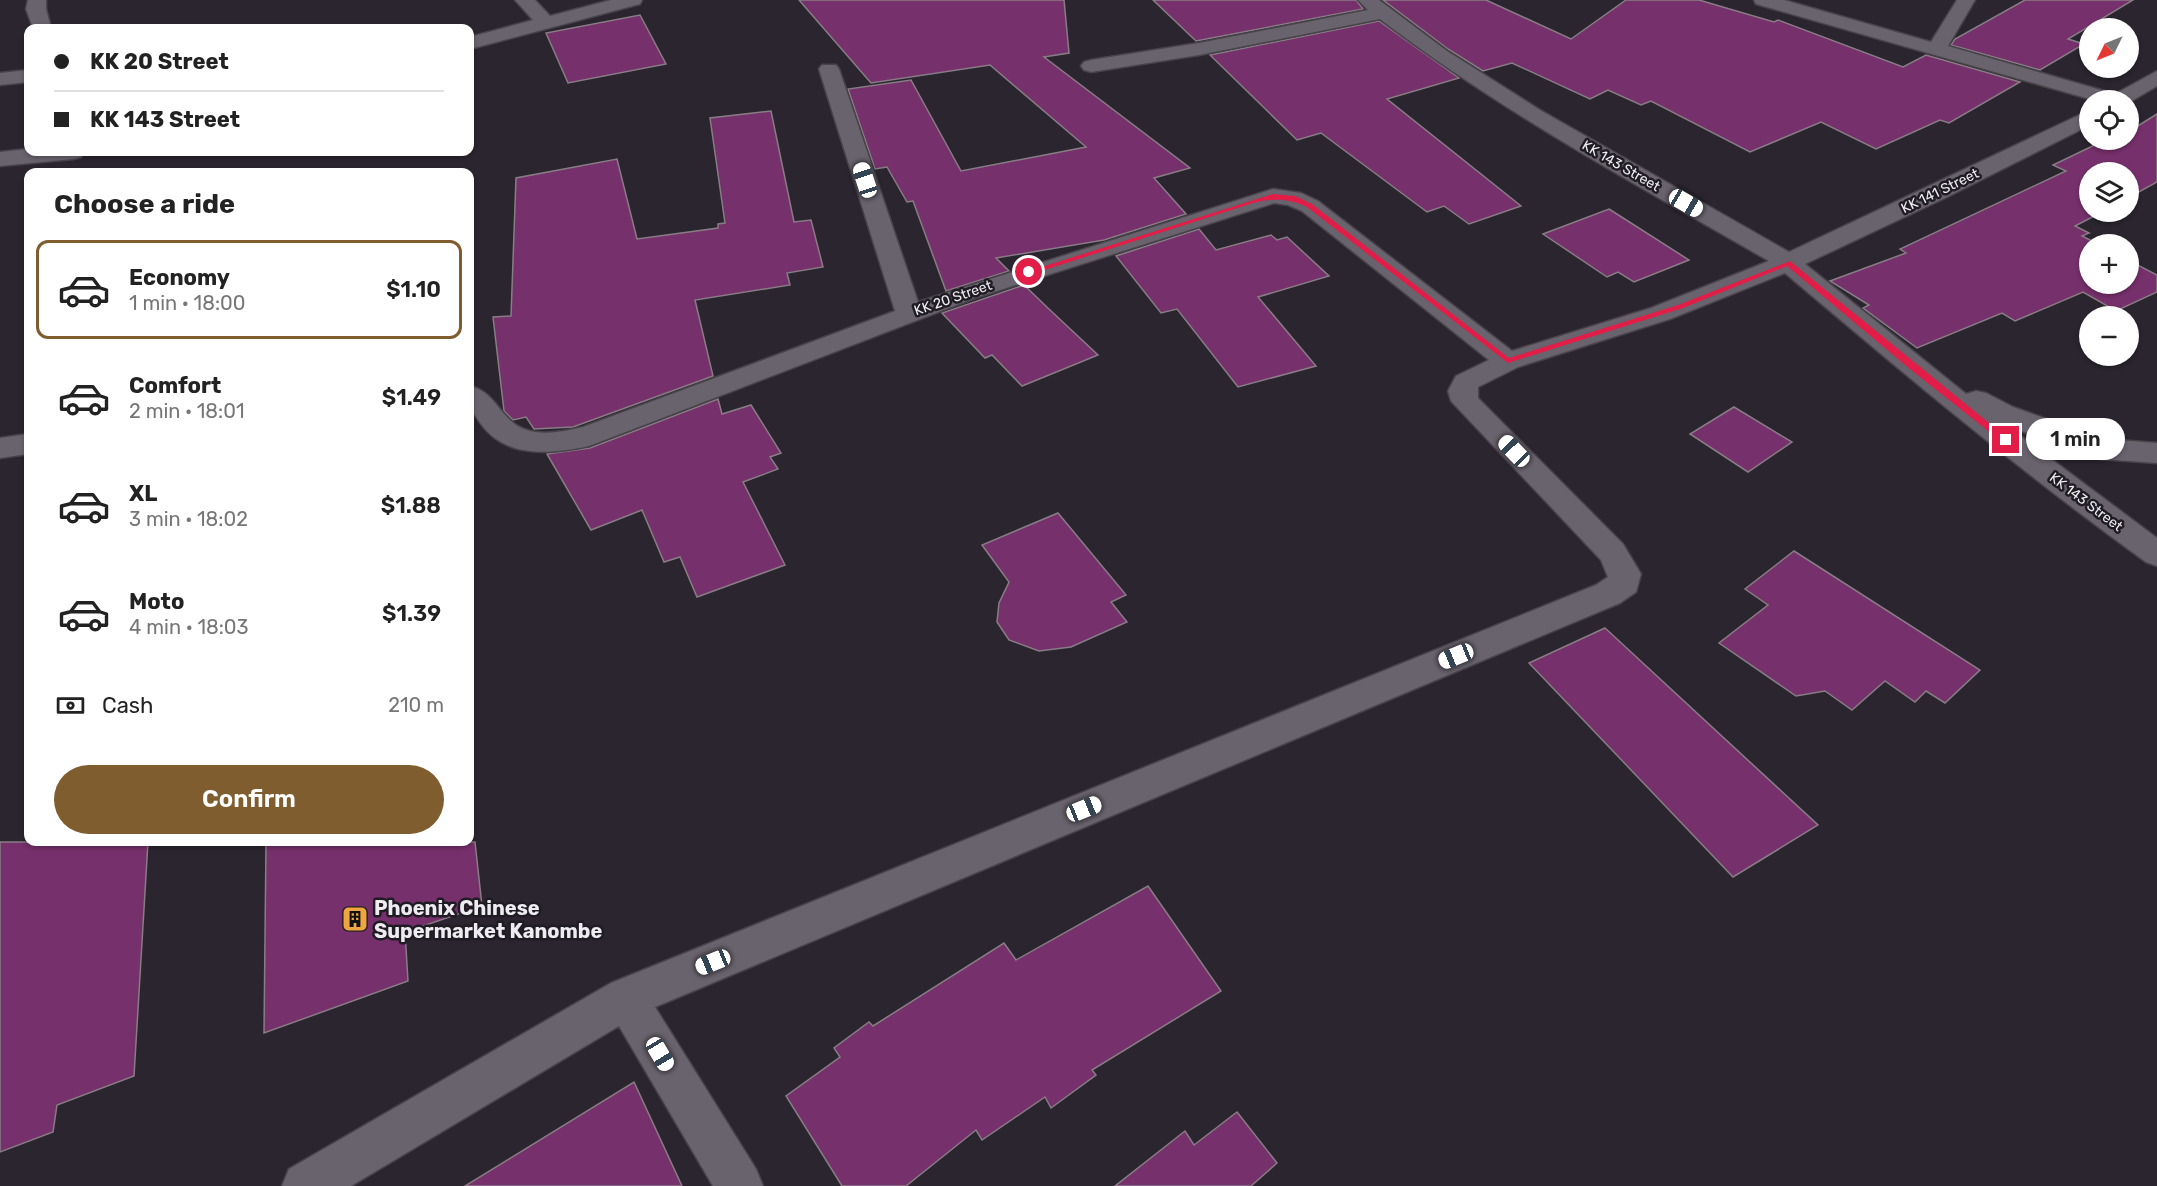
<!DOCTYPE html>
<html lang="en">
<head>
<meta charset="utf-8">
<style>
	:root { --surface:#fff; --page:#f2f2f2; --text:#222; --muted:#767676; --line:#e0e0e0; --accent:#7f5d2f }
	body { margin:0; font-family:Rubik,sans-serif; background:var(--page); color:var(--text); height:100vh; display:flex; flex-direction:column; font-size:22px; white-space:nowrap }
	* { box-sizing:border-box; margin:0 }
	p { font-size:20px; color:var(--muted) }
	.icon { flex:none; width:33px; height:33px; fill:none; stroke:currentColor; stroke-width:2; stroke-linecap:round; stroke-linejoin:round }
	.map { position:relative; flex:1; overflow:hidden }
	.drawer { position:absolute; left:24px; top:168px; width:450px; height:678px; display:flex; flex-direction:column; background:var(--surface); border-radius:12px; box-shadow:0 2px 4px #0004 }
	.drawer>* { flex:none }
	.hud { position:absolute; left:24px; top:24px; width:450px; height:132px; border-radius:12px; box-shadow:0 2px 4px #0004; display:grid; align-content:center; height:132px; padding:0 30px; background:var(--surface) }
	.needle { width:39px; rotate:227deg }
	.tools { position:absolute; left:2079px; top:18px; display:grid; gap:12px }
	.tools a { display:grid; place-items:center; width:60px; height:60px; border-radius:50%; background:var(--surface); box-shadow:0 2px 4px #0004; font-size:30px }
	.end { position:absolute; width:27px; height:27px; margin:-14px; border:8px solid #e11d48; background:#fff; box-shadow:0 0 0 3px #fff }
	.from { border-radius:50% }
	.bubble { position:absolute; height:42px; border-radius:21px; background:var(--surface); box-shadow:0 2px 4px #0004; font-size:20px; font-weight:600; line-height:42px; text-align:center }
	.car { position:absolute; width:18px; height:36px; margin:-18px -9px; border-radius:8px; box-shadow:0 0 4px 2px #0007; background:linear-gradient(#fff 24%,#345 0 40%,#fff 0 76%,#345 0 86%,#fff 0) }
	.hud b { display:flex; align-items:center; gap:21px; height:57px; font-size:22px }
	.hud b+b { border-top:2px solid var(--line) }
	.hud i { width:15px; height:15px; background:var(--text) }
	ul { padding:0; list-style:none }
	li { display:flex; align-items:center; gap:18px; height:99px; margin:0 12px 9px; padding:0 18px; border:3px solid transparent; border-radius:12px }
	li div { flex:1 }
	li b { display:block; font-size:22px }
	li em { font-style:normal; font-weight:600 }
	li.current { border-color:var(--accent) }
	li>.icon { width:54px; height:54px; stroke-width:1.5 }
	h2 { padding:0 30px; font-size:27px; line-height:72px }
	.pay { display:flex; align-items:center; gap:15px; height:66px; padding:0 30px; font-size:22px }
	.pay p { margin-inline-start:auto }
	.cta { display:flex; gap:12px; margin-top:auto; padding:12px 30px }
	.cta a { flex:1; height:69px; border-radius:36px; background:var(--accent); color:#fff; font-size:24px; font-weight:600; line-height:69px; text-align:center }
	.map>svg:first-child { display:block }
	.building { fill:#76306b; stroke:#887d85; stroke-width:1.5 }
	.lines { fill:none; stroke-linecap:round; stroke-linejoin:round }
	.street-casing { stroke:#48434b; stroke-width:3 }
	.street { fill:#69636d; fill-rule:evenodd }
	.route { fill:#e11d48 }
	.labels { text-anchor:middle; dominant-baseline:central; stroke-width:5; stroke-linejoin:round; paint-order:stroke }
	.far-street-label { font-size:14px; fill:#eeebf1; stroke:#201c24 }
	.near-poi-label { font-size:20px; font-weight:bold; fill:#eeebf1; stroke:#201c24; text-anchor:start }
</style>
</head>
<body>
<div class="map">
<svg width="2157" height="1186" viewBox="0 0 2157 1186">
	<rect width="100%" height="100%" fill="#2a252e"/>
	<g class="building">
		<polygon points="799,0 1064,0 1069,53 1044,57 1190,168 1154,178 1186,214 1104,240 996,258 1009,271 946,291 913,201 907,202 887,167 875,169 848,89 911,80 961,171 1086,147 990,65 871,83"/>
		<polygon points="1153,0 1356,0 1363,9 1196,41"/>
		<polygon points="1383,0 1486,0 1571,39 1626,0 1699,0 1774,22 1778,20 1903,67 1926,55 2020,82 1949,123 1940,120 1876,149 1821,122 1750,152 1651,101 1641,105 1608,90 1590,99 1512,63 1483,71 1448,49"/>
		<polygon points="2025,0 2133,0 2068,39 2084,44 2040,70 1951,45 1955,39"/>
		<polygon points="640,15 666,64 568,83 546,33"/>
		<polygon points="1379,21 1459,78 1387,99 1521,206 1469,224 1444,206 1427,212 1321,133 1297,140 1210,55"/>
		<polygon points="771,111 794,222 811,220 823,267 787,273 790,285 695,300 713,376 573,427 534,429 526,417 513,420 504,411 493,317 511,316 516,178 617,159 637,239 718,228 718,224 725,223 710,118"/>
		<polygon points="2157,114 2157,182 2128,198 2128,172 2090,172 2090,212 2102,212 2075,226 2089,233 2082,236 2098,244 2090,244 2090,284 2128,284 2128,260 2157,275 2157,292 2116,311 2083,292 2015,321 2002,313 1917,348 1863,308 1869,305 1830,281 1906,253 1900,249 2066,171 2053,165 2105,140 2128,140 2128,132"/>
		<polygon points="1609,209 1689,260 1634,282 1618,272 1607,277 1543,234"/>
		<polygon points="1199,229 1216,250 1271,235 1277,240 1287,237 1329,276 1258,297 1316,366 1238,387 1177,309 1161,313 1116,256"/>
		<polygon points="1024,285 1050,310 1098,355 1022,386 992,355 985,358 942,313"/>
		<polygon points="718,399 722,414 751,405 781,453 770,457 778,469 743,482 785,565 697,597 680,557 664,562 642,510 591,530 547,454 590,448"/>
		<polygon points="1734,407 1792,442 1748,472 1690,434"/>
		<polygon points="1058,513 1126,595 1111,602 1127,622 1071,647 1039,651 1009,640 997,622 999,603 1009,582 982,545"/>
		<polygon points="1794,551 1980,670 1945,703 1926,691 1915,702 1885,681 1852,710 1825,691 1796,696 1719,643 1768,605 1745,589"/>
		<polygon points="1605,628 1818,825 1733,877 1529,663"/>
		<polygon points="0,842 148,842 134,1076 57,1105 53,1132 0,1152"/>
		<polygon points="266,842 475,842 482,906 405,932 408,981 264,1033"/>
		<polygon points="1148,886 1221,991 1092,1070 1096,1075 1051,1108 1045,1097 982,1140 976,1130 906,1186 842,1186 786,1096 840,1057 834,1048 869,1022 873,1026 1004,943 1016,960"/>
		<polygon points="634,1082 682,1186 465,1186"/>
		<polygon points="1237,1112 1277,1163 1251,1186 1115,1186 1185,1131 1194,1145"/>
	</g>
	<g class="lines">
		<g class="street-casing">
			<g id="street">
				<polygon points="28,0 46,0 46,9 51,28 33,28 26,9"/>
				<polygon points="515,0 535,0 550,16 611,0 642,0 640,4 470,49 470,37 533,20"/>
				<path d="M1358,0h21l68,51 93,59 249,142 301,-142v15l-143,72 -142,67 161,130 10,-3 10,2 27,14 90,32 54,4v20l-57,-4 -93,-33 150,112v28l-11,-4c-125,-90 -243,-189 -361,-289l-115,46 -152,48 -40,20v11l145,146 18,30 -5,18 -16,11 -965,404 101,162 7,17h-50l-94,-160 -268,160h-69l7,-17 322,-186 985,-398 12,-8 -7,-17 -150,-159 -3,-10 8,-15 33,-16 -187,-149 -14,-6 -14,-2 -299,95 -386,148c-37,8 -83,13 -108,-22 -11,-16 -13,-19 -11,-38 20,5 25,19 38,32 19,21 50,15 75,9l312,-116 -76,-242 3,-4h14l3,4 79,233 355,-113 28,4 17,8 194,150 139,-43 118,-47c-132,-76 -267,-149 -389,-242l-181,36 -108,17 -7,-2 -3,-4 3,-4 7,-2 108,-17 169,-33z"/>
				<polygon points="1754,0 1784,0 1931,42 1957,0 1975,0 1948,46 2115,94 2157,71 2157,86 2128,103 2128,100 2093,100 1756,4"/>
				<polygon points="28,70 28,82 0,85 0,73"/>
				<polygon points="28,149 28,152 84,152 81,157 73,159 0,166 0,152"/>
				<polygon points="28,434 28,454 0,458 0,438"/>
			</g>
		</g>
		<use href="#street" class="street"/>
	</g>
	<path class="route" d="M1273,194l22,2 17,8 197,154 169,-53 112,-44 220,179 -8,2 -92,-73 -123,-103 -104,42 -175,55 -201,-156c-19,-9 -33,-9 -54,-4l-221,71 -6,-2z"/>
	<defs>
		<g id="building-square" transform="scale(1.35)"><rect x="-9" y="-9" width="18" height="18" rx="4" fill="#f0a63f" stroke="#201c24"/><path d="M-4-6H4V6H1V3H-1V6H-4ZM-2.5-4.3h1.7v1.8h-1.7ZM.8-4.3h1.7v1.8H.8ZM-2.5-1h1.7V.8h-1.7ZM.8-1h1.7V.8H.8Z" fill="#111"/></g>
	</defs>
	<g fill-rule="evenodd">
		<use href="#building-square" x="355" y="919"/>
	</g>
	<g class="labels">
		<g class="far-street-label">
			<text transform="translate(1621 166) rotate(30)">KK 143 Street</text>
			<text transform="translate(1940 191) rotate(-26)">KK 141 Street</text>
			<text transform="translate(953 298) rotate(-19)">KK 20 Street</text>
			<text transform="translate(2086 502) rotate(37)">KK 143 Street</text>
		</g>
		<g class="near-poi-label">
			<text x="374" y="908">Phoenix Chinese<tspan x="374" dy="23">Supermarket Kanombe</tspan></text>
		</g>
	</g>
</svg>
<div class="tools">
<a><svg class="needle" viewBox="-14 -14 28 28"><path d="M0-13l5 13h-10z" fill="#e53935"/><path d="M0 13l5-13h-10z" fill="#767676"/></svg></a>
<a><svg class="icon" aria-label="locate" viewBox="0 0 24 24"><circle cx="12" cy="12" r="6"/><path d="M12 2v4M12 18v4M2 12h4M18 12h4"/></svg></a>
<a><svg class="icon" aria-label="layers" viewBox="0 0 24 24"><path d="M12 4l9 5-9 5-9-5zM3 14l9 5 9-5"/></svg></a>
<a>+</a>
<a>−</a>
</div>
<i class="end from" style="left:1029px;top:272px"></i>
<i class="end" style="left:2006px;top:440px"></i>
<div class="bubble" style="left:2026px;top:418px;width:99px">1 min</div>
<i class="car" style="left:865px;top:180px;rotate:342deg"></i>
<i class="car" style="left:1686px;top:203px;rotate:120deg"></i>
<i class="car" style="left:1514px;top:451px;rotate:316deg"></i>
<i class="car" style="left:1456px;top:656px;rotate:248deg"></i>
<i class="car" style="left:1084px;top:809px;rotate:68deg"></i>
<i class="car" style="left:713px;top:962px;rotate:248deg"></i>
<i class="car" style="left:660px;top:1054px;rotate:149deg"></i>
<div class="hud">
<b><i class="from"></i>KK 20 Street</b>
<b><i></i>KK 143 Street</b>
</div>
<section class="drawer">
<h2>Choose a ride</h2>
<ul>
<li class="current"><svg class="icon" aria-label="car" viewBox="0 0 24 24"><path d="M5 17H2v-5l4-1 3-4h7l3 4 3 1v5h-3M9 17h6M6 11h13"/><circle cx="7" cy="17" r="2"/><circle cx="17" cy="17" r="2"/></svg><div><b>Economy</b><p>1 min · 18:00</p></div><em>$1.10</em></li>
<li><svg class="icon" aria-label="car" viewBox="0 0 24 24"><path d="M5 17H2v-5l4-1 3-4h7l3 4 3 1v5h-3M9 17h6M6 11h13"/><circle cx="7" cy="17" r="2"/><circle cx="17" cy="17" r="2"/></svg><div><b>Comfort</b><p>2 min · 18:01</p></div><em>$1.49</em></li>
<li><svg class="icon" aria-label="car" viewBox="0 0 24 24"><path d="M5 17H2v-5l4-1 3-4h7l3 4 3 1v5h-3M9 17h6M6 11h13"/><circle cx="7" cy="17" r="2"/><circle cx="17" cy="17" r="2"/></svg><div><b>XL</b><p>3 min · 18:02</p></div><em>$1.88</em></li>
<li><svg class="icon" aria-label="car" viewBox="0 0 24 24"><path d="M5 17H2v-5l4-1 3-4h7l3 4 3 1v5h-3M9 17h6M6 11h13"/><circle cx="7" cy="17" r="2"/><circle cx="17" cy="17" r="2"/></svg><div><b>Moto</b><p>4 min · 18:03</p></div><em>$1.39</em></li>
</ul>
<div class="pay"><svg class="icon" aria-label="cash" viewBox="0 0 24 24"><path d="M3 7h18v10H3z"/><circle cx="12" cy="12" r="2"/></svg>Cash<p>210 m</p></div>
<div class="cta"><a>Confirm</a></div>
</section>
</div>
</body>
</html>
